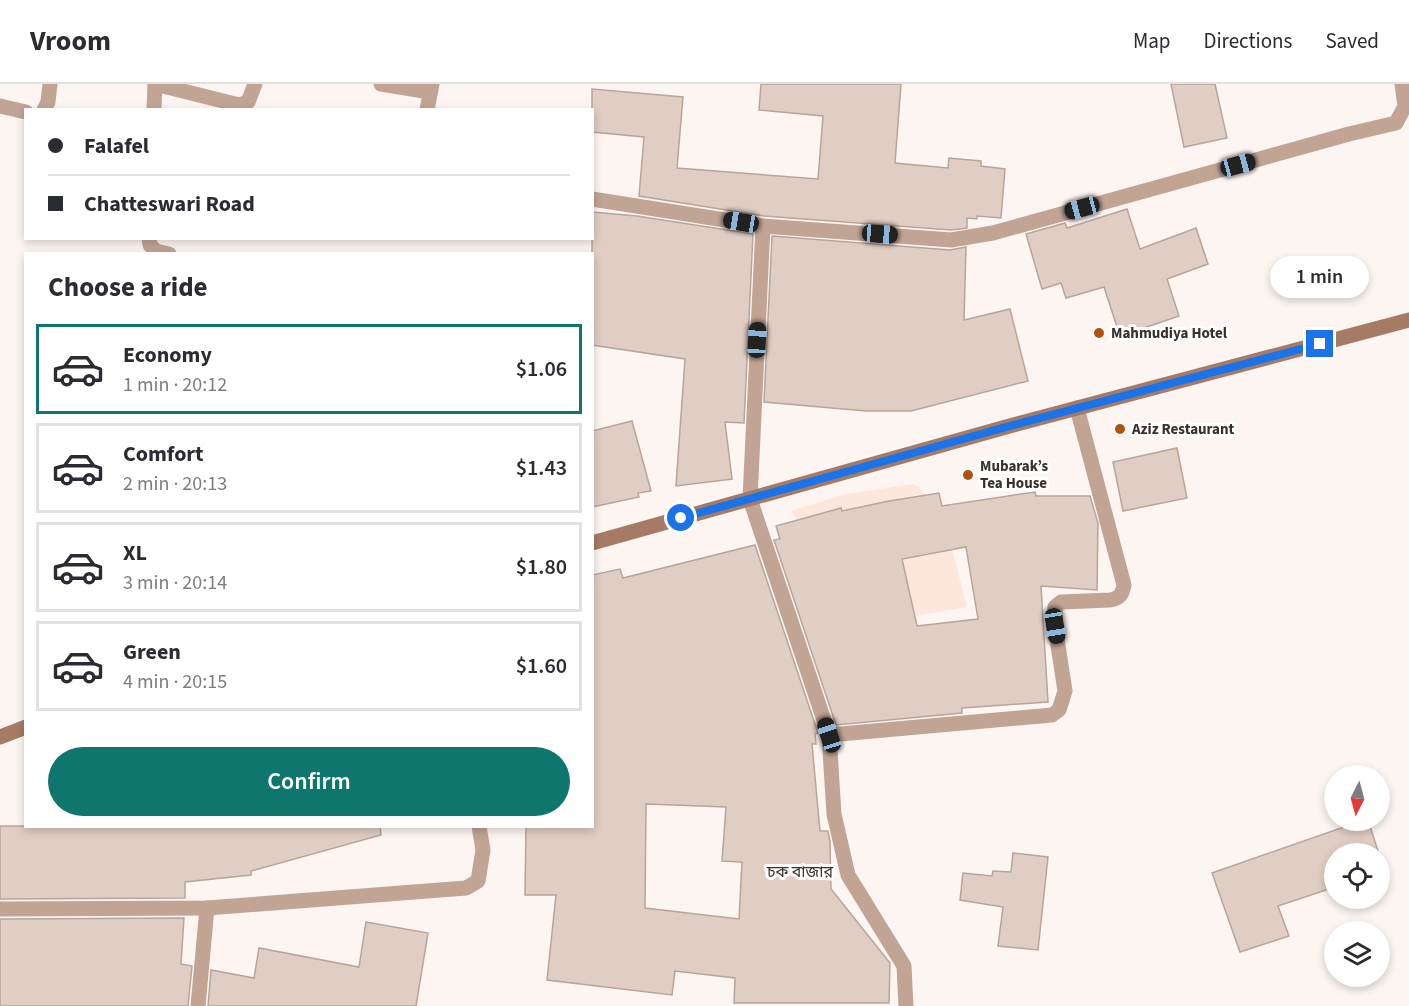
<!DOCTYPE html>
<html lang="en">
<head>
<meta charset="utf-8">
<style>
	:root { --surface:#fff; --page:#f2f2f3; --text:#2b2b33; --muted:#7c7c81; --line:#e1e1e2; --accent:#0f766e }
	body { margin:0; font-family:"Source Sans 3","Noto Sans Bengali",sans-serif; background:var(--page); color:var(--text); height:100vh; display:flex; flex-direction:column; font-size:22px; white-space:nowrap }
	* { box-sizing:border-box; margin:0 }
	p { font-size:20px; color:var(--muted) }
	.icon { flex:none; width:33px; height:33px; fill:none; stroke:currentColor; stroke-width:2; stroke-linecap:round; stroke-linejoin:round }
	.map { position:relative; flex:1; overflow:hidden }
	.details { position:absolute; left:24px; top:168px; width:570px; height:576px; display:flex; flex-direction:column; background:var(--surface); border-radius:0px; box-shadow:0 3px 9px #0003 }
	.details>* { flex:none }
	.hud { position:absolute; left:24px; top:24px; width:570px; height:132px; border-radius:0px; box-shadow:0 3px 9px #0003; display:grid; align-content:center; height:132px; padding:0 24px; background:var(--surface) }
	.needle { width:39px; rotate:186deg }
	.fabs { position:absolute; left:1324px; top:681px; display:grid; gap:12px }
	.fabs a { display:grid; place-items:center; width:66px; height:66px; border-radius:50%; background:var(--surface); box-shadow:0 3px 9px #0003; font-size:30px }
	.end { position:absolute; width:27px; height:27px; margin:-14px; border:8px solid #1a73e8; background:#fff; box-shadow:0 0 0 3px #fff }
	.from { border-radius:50% }
	.bubble { position:absolute; height:42px; border-radius:21px; background:var(--surface); box-shadow:0 3px 9px #0003; font-size:20px; font-weight:600; line-height:42px; text-align:center }
	.car { position:absolute; width:18px; height:36px; margin:-18px -9px; border-radius:8px; box-shadow:0 0 4px 2px #0007; background:linear-gradient(#222 24%,#8ab4d8 0 40%,#222 0 76%,#8ab4d8 0 86%,#222 0) }
	.hud b { display:flex; align-items:center; gap:21px; height:57px; font-size:22px }
	.hud b+b { border-top:2px solid var(--line) }
	.hud i { width:15px; height:15px; background:var(--text) }
	ul { padding:0; list-style:none }
	li { display:flex; align-items:center; gap:18px; height:90px; margin:0 12px 9px; padding:0 12px; border:3px solid var(--line); border-radius:0px }
	li div { flex:1 }
	li b { display:block; font-size:22px }
	li em { font-style:normal; font-weight:600 }
	li.active { border-color:var(--accent) }
	li>.icon { width:54px; height:54px; stroke-width:1.5 }
	h2 { padding:0 24px; font-size:27px; line-height:72px }
	.primary-button { display:flex; gap:12px; margin-top:auto; padding:12px 24px }
	.primary-button a { flex:1; height:69px; border-radius:36px; background:var(--accent); color:#fff; font-size:24px; font-weight:600; line-height:69px; text-align:center }
	header { display:flex; align-items:center; gap:36px; box-sizing:border-box; height:84px; padding:0 30px; background:var(--surface); border-bottom:2px solid var(--line) }
	header strong { font-size:28px }
	nav { display:flex; gap:33px; margin-inline-start:auto; font-size:21px }
	.map>svg:first-child { display:block }
	.built { fill:#fde7dc }
	.building { fill:#e0cdc3; stroke:#b7a59c; stroke-width:1.5; fill-rule:evenodd }
	.lines { fill:none; stroke-linecap:round; stroke-linejoin:round }
	.minor { stroke:#c1a494; stroke-width:15 }
	.secondary { stroke:#a67b65; stroke-width:15 }
	.route { stroke:#1a73e8; stroke-width:8 }
	.poi-dot { fill:#b2520a; stroke:#fff; stroke-width:2 }
	.labels { text-anchor:middle; dominant-baseline:central; stroke-width:6; stroke-linejoin:round; paint-order:stroke }
	.poi-label { font-size:15px; font-weight:bold; fill:#37302c; stroke:#fff; text-anchor:start }
	.neighbourhood-label { font-size:16px; fill:#37302c; stroke:#fff }
</style>
</head>
<body>
<header>
<strong>Vroom</strong>
<nav><a>Map</a><a>Directions</a><a>Saved</a></nav>
</header>
<div class="map">
<svg width="1409" height="922" viewBox="0 0 1409 922">
	<rect width="100%" height="100%" fill="#fdf5f1"/>
	<polygon class="built" points="914,400 942,426 967,523 869,540 791,427 845,410"/>
	<g class="building">
		<polygon points="761,0 901,0 895,79 948,84 949,74 981,77 981,82 1005,85 1001,134 977,132 977,135 967,134 967,144 951,146 764,132 639,112 644,53 592,48 592,5 683,13 677,84 818,95 823,32 759,26"/>
		<polygon points="1171,0 1215,0 1227,54 1184,63"/>
		<polygon points="1127,125 1140,165 1196,144 1208,180 1167,195 1179,232 1120,252 1104,203 1066,214 1061,199 1042,205 1026,150 1065,139 1067,144"/>
		<polygon points="592,128 637,132 753,150 744,339 725,338 732,395 676,402 685,275 592,261"/>
		<polygon points="772,152 950,166 966,163 964,236 1010,225 1028,297 911,327 866,327 764,318"/>
		<polygon points="632,337 651,407 638,409 639,413 592,423 592,347"/>
		<polygon points="1177,364 1187,414 1123,427 1113,378"/>
		<path d="M1035,408l1,4h54l8,27 -1,67 -56,-4 7,116 -86,6v5l-126,12 -62,-185 6,-1 -4,-13 65,-18 1,3 47,-10 50,-8 3,13zM966,463l12,72 -61,7 -15,-67z"/>
		<path d="M755,461l63,188 -3,1 1,10h-4l8,87h8l2,11 1,47 59,74 -1,40h-155l1,-25 -60,-7 -3,24 -125,-15 9,-85h-31l1,-69h66v-251l28,-6 3,9zM646,720l80,3 -4,54 20,1 -3,57 -94,-11z"/>
		<polygon points="1364,736 1368,736 1379,770 1335,770 1335,803 1278,822 1289,852 1240,868 1212,789"/>
		<polygon points="0,742 380,742 381,751 251,787 251,791 185,798 185,814 0,815"/>
		<polygon points="1013,769 1048,773 1038,866 998,862 1003,823 960,816 963,789 992,792 993,787 1011,788"/>
		<polygon points="184,834 181,880 192,882 188,922 0,922 0,835"/>
		<polygon points="366,838 428,849 416,922 208,922 211,886 254,894 259,864 359,883"/>
	</g>
	<g class="lines">
		<g class="minor">
			<polyline points="155,0 239,21 248,18 255,0"/>
			<polyline points="381,0 430,8"/>
			<polyline points="0,22 26,28"/>
			<polyline points="44,26 48,18 50,0"/>
			<polyline points="154,26 155,0"/>
			<polyline points="427,26 432,0"/>
			<polyline points="592,115 763,142 951,156 993,149 1349,50 1396,39 1405,22 1402,0"/>
			<polyline points="763,142 750,415 829,651 834,730 848,791 904,882 906,922"/>
			<polyline points="149,154 150,161 156,167 169,170"/>
			<path d="M829,651l223,-20 7,-5 6,-19 -10,-65v-19l6,-5 49,-2c10,-2 12,-5 14,-15l-47,-177"/>
			<polyline points="0,825 207,824 466,804 478,797 483,766 479,742"/>
			<polyline points="198,922 207,824"/>
		</g>
		<g class="secondary">
			<polyline points="592,459 1006,343 1409,236"/>
			<polyline points="0,653 26,643"/>
		</g>
	</g>
	<g class="lines">
		<polyline class="route" points="681,434 1006,343 1320,260"/>
	</g>
	<g class="poi-dot">
		<circle cx="1099" cy="249" r="6"/>
		<circle cx="1120" cy="345" r="6"/>
		<circle cx="968" cy="391" r="6"/>
	</g>
	<g class="labels">
		<g class="poi-label">
			<text x="1111" y="249">Mahmudiya Hotel</text>
			<text x="1132" y="345">Aziz Restaurant</text>
			<text x="980" y="382">Mubarak’s<tspan x="980" dy="17">Tea House</tspan></text>
		</g>
		<g class="neighbourhood-label">
			<text x="800" y="788">চক বাজার</text>
		</g>
	</g>
</svg>
<div class="fabs">
<a><svg class="needle" viewBox="-14 -14 28 28"><path d="M0-13l5 13h-10z" fill="#e53935"/><path d="M0 13l5-13h-10z" fill="#7c7c81"/></svg></a>
<a><svg class="icon" aria-label="locate" viewBox="0 0 24 24"><circle cx="12" cy="12" r="6"/><path d="M12 2v4M12 18v4M2 12h4M18 12h4"/></svg></a>
<a><svg class="icon" aria-label="layers" viewBox="0 0 24 24"><path d="M12 4l9 5-9 5-9-5zM3 14l9 5 9-5"/></svg></a>
</div>
<i class="end from" style="left:681px;top:434px"></i>
<i class="end" style="left:1320px;top:260px"></i>
<div class="bubble" style="left:1270px;top:172px;width:99px">1 min</div>
<i class="car" style="left:1238px;top:81px;rotate:75deg"></i>
<i class="car" style="left:1082px;top:124px;rotate:255deg"></i>
<i class="car" style="left:741px;top:138px;rotate:279deg"></i>
<i class="car" style="left:880px;top:150px;rotate:94deg"></i>
<i class="car" style="left:757px;top:256px;rotate:3deg"></i>
<i class="car" style="left:1055px;top:542px;rotate:171deg"></i>
<i class="car" style="left:829px;top:651px;rotate:342deg"></i>
<div class="hud">
<b><i class="from"></i>Falafel</b>
<b><i></i>Chatteswari Road</b>
</div>
<section class="details">
<h2>Choose a ride</h2>
<ul>
<li class="active"><svg class="icon" aria-label="car" viewBox="0 0 24 24"><path d="M5 17H2v-5l4-1 3-4h7l3 4 3 1v5h-3M9 17h6M6 11h13"/><circle cx="7" cy="17" r="2"/><circle cx="17" cy="17" r="2"/></svg><div><b>Economy</b><p>1 min · 20:12</p></div><em>$1.06</em></li>
<li><svg class="icon" aria-label="car" viewBox="0 0 24 24"><path d="M5 17H2v-5l4-1 3-4h7l3 4 3 1v5h-3M9 17h6M6 11h13"/><circle cx="7" cy="17" r="2"/><circle cx="17" cy="17" r="2"/></svg><div><b>Comfort</b><p>2 min · 20:13</p></div><em>$1.43</em></li>
<li><svg class="icon" aria-label="car" viewBox="0 0 24 24"><path d="M5 17H2v-5l4-1 3-4h7l3 4 3 1v5h-3M9 17h6M6 11h13"/><circle cx="7" cy="17" r="2"/><circle cx="17" cy="17" r="2"/></svg><div><b>XL</b><p>3 min · 20:14</p></div><em>$1.80</em></li>
<li><svg class="icon" aria-label="car" viewBox="0 0 24 24"><path d="M5 17H2v-5l4-1 3-4h7l3 4 3 1v5h-3M9 17h6M6 11h13"/><circle cx="7" cy="17" r="2"/><circle cx="17" cy="17" r="2"/></svg><div><b>Green</b><p>4 min · 20:15</p></div><em>$1.60</em></li>
</ul>
<div class="primary-button"><a>Confirm</a></div>
</section>
</div>
</body>
</html>
